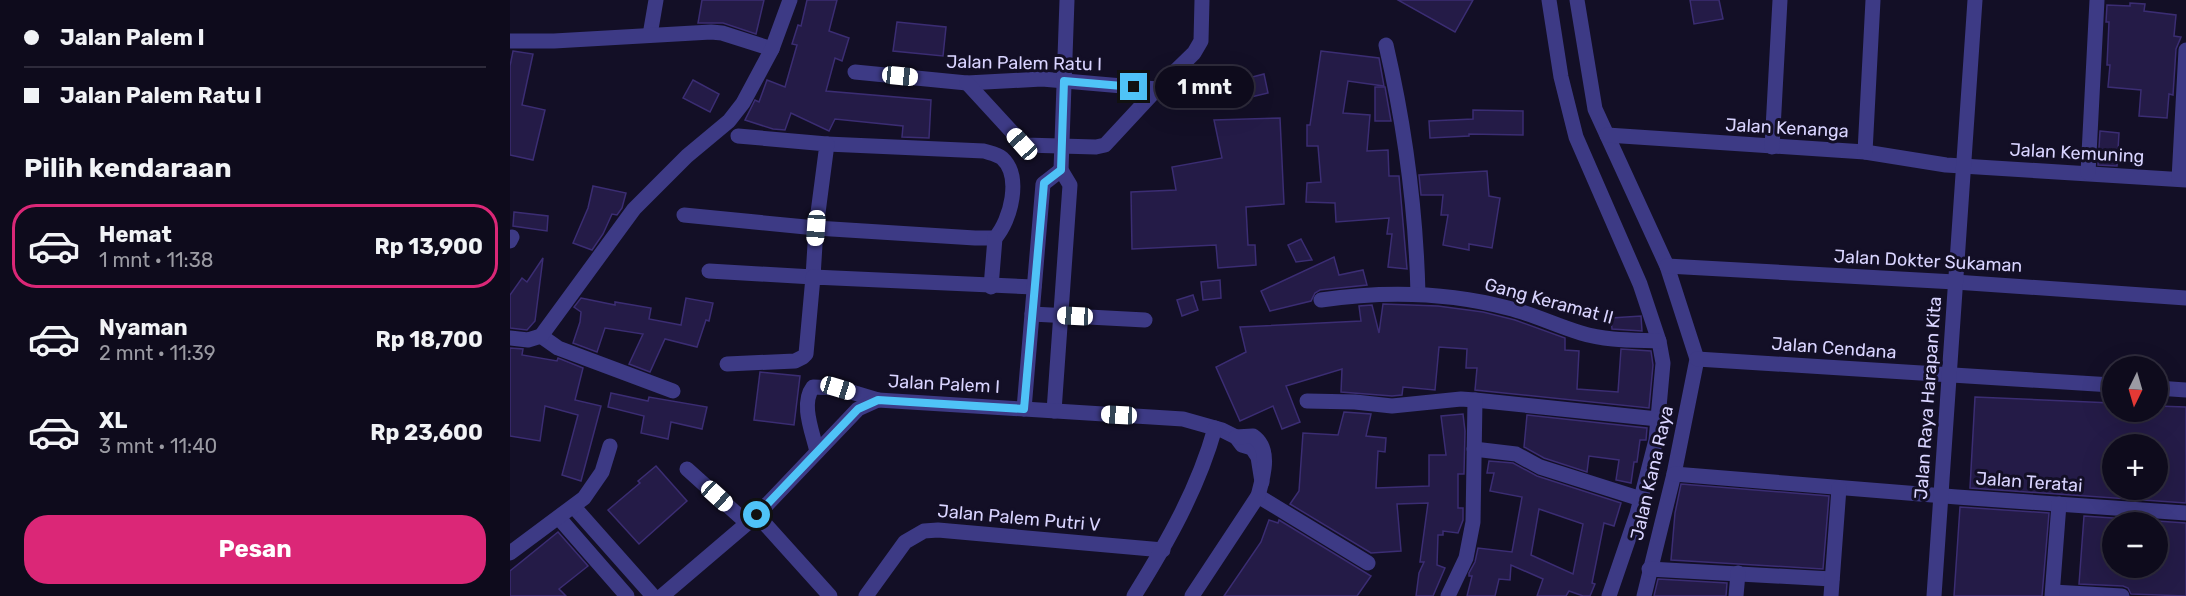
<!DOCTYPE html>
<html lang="id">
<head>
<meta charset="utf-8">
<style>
	:root { --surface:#0e0b1c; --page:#1c1929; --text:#f1f3f6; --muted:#9b9ba3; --line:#2e2b3b; --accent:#db2777 }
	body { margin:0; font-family:Rubik,sans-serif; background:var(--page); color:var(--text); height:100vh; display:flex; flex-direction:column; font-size:22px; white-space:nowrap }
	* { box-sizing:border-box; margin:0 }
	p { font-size:20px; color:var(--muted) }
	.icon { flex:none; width:33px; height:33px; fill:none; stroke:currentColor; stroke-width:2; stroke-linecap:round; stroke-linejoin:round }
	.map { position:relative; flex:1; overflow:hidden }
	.sheet { display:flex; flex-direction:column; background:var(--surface); width:510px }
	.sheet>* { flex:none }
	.guide { display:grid; align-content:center; height:132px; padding:0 24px; background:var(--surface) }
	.needle { width:39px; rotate:185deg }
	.buttons { position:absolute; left:1592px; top:356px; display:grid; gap:12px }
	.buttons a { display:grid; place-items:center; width:66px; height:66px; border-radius:50%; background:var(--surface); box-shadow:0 6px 24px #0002,0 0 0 2px var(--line); font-size:30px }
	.end { position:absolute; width:27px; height:27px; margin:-14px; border:8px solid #4fc3f7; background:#111; box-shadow:0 0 0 3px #111 }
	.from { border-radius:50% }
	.bubble { position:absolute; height:42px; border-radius:21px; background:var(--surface); box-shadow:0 6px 24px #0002,0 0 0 2px var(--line); font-size:20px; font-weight:700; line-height:42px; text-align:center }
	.car { position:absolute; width:18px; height:36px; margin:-18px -9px; border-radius:8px; box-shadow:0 0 4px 2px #0007; background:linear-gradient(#fff 24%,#345 0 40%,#fff 0 76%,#345 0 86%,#fff 0) }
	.guide b { display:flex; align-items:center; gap:21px; height:57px; font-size:22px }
	.guide b+b { border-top:2px solid var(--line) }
	.guide i { width:15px; height:15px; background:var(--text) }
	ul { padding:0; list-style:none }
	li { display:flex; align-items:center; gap:18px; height:84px; margin:0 12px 9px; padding:0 12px; border:3px solid transparent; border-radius:24px }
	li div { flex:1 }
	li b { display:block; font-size:22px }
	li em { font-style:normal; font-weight:700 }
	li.active { border-color:var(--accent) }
	li>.icon { width:54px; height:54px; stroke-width:1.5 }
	h2 { padding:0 24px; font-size:27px; line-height:72px }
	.primary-button { display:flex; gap:12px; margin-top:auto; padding:12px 24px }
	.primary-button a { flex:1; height:69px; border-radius:24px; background:var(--accent); color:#fff; font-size:24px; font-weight:700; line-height:69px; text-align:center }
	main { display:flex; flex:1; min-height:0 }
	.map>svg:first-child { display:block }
	.building { fill:#241b47; stroke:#3b2d73; stroke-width:1.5; fill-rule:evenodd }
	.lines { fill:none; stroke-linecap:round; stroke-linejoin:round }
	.minor { stroke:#3d3a85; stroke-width:15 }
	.route { stroke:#4fc3f7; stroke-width:8 }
	.labels { text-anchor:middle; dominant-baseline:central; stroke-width:6; stroke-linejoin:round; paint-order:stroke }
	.street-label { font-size:18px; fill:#d9d4ff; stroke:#130f26 }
</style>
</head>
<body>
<main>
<section class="sheet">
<div class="guide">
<b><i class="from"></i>Jalan Palem I</b>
<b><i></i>Jalan Palem Ratu I</b>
</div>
<h2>Pilih kendaraan</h2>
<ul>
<li class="active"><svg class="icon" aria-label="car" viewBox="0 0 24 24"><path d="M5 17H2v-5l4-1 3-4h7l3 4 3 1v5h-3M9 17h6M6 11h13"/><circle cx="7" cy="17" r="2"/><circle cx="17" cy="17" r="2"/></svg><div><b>Hemat</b><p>1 mnt · 11:38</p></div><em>Rp 13,900</em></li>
<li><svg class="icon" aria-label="car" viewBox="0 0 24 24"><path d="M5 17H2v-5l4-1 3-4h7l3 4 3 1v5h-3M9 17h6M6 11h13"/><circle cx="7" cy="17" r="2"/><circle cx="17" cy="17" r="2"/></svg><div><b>Nyaman</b><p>2 mnt · 11:39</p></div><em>Rp 18,700</em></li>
<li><svg class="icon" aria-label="car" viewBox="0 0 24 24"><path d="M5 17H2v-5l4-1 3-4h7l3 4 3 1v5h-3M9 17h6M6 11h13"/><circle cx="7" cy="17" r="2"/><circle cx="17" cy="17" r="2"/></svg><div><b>XL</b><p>3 mnt · 11:40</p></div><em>Rp 23,600</em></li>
</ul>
<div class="primary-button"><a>Pesan</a></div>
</section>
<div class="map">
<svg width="1676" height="596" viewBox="0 0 1676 596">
	<rect width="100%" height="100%" fill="#130f26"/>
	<g class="building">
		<polygon points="192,0 254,0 246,34 213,23 188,23"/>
		<polygon points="297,0 327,0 319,31 339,38 332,61 325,58 316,91 421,100 419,138 392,137 393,126 325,119 319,131 281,113 275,130 263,129 235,120 245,100 249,102 257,80 275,87 287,45 282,44 288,25 291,26"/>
		<polygon points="888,0 963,0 945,32"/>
		<polygon points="1180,0 1209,0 1213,19 1184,24"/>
		<polygon points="1620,3 1635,4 1634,11 1666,15 1664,36 1671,37 1666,49 1663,95 1659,94 1657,118 1629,116 1631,90 1598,87 1600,65 1597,65 1599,22 1596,22 1597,5 1620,6"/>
		<polygon points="387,22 436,27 433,56 383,51"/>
		<polygon points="3,51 23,54 12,105 35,110 23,160 0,155 0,66"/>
		<polygon points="811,51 869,58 874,86 838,81 833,113 860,115 857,151 878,150 879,176 889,176 897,269 878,267 882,234 877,234 879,218 826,222 825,203 796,202 797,183 811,182 808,146 797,146 797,125 800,125"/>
		<polygon points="754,74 758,93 724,101 719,83"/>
		<polygon points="183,80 209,94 200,112 173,98"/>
		<polygon points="865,87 875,87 881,121 865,121"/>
		<polygon points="963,110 1013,111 1013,135 959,134 959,136 920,138 919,121 963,119"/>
		<polygon points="770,118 774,204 736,207 738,245 745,245 746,265 708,268 706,245 622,249 621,192 666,190 662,167 712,158 704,120"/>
		<polygon points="1590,131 1609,133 1607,166 1588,165"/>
		<polygon points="977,171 979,196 990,198 982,248 959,244 959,250 933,245 938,215 931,215 933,195 911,195 909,175"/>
		<polygon points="83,186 116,193 112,208 107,215 102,214 93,234 82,250 63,243 78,208"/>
		<polygon points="4,212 38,216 37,231 3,226"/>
		<polygon points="791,239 802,260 786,262 778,245"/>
		<polygon points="824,257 829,275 853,270 857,285 810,290 805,293 801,301 760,311 751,291"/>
		<polygon points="33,258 25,321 17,330 0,328 0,295 12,278 17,282"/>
		<polygon points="710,280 711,298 693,300 691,282"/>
		<polygon points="683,295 688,310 672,316 667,300"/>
		<polygon points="71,298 105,305 105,302 141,308 139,319 171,325 176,298 203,303 199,321 196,320 187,347 155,339 140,372 119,364 133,334 95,328 87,352 63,343 70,322 71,312 64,307"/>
		<polygon points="873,304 928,306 973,312 1005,320 1055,338 1055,350 1069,351 1067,389 1108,392 1111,349 1141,351 1143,365 1139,408 965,390 967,368 956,368 957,349 929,347 925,390 893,387 892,395 882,396 831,392 832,369 776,386 790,422 772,429 763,406 730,421 706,367 736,352 730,327 851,321 849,306 862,305 869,333"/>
		<polygon points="1131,316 1132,331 1102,329 1101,318"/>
		<polygon points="0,348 13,349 12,355 47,361 48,358 73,368 65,400 91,406 71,481 52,475 68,415 35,406 30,441 0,436"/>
		<polygon points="250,372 290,376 284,425 244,420"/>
		<polygon points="101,393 138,401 139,397 197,407 192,429 161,422 158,439 131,433 134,416 98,407"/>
		<path d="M1465,397l137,6v8h45v-5l29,1v96l-216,-15zM1602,444h45v45h-45z"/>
		<polygon points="834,412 861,414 856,436 876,438 875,452 868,451 866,488 919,486 919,455 936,455 931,416 953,414 955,431 954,474 948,474 948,508 953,508 953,520 948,533 933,531 933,535 928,535 927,565 935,568 923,596 906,596 909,573 914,562 910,562 918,503 887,504 891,551 861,553 780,504 789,491 793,433 828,435"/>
		<polygon points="1017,415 1137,428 1136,440 1130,440 1127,462 1124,462 1121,483 1106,480 1109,460 1079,456 1077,472 1034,458 1014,447"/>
		<path d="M979,461l24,2 24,13 84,27 -7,23 -10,-3 -12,60 3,1 -5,12h-7l-14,-5 -3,5h-29l6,-17 -32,-14 -1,15 -11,-1 -4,17h-28l5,-20h-3v-3l6,-11 3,-14 34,4 10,-55 -32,-6 4,-18h-7zM1029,509l44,15 -10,50 -42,-19z"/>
		<polygon points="146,466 177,501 129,544 98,510 130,483 128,481"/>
		<polygon points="1171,484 1319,496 1313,569 1161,560 1165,513"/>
		<polygon points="1450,507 1539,513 1532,596 1444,596"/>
		<path d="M1574,516l102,7v73l-55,-2 -3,-6 -5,-2 -44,-2zM1602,522h45v45h-45z"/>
		<polygon points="759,520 768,523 769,520 861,576 847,596 714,596 751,542"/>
		<polygon points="48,532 78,566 49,589 56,596 0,596 0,571"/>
		<polygon points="1148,579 1217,583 1216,596 1144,596"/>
	</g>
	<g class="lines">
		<g class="minor">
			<polyline points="1039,0 1051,77 1066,137 1130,284 1149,341 1153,363 1146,440 1127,514 1099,596"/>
			<polyline points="1067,0 1085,109 1157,266 1187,359 1164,474 1134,596"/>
			<polyline points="140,35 146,0"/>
			<polyline points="0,41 44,41 201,32 212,33 262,49"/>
			<path d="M876,45c19,82 30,165 32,249"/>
			<polyline points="345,72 457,83 532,79 647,89"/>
			<polyline points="457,83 514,145 586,147 595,145 647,89 684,53 691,41 692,0"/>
			<polyline points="1097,135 1355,152 1436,165 1676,180"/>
			<polyline points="1262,147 1270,0"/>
			<polyline points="1355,152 1363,0"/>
			<polyline points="551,170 557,0"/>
			<polyline points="1578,173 1587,0"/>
			<polyline points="1669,179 1676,50"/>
			<path d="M174,215l132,13 159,10h20c16,-18 27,-62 7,-80 -5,-4 -12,-5 -18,-7l-157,-7"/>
			<polyline points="0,241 2,237"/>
			<polyline points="1157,266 1445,282 1676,298"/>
			<polyline points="199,271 303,277 306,228 317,144 228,136"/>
			<polyline points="481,287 485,238"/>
			<path d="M811,300c62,-9 126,-8 187,8 25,6 49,18 73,25 26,8 52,7 78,8"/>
			<polyline points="522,314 635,320"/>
			<polyline points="31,336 48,348 163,391"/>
			<polyline points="0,338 18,340 31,336 124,209 177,156 219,121 233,103 262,49 280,0"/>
			<polyline points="1187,359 1602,385"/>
			<polyline points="217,364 285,361 293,357 296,354 303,277 524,287"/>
			<polyline points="1647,388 1676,390"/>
			<polyline points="797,401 845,402 882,406 951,399 965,400 1148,419"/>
			<polyline points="514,409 533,184 551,170 560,185 544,411"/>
			<polyline points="964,449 1006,454 1030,467 1131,499"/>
			<path d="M307,452c-4,-19 -17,-48 -4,-65l25,1 40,12"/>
			<polyline points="177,469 237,523"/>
			<polyline points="1164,474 1447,497 1676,513"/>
			<polyline points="748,496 858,563"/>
			<polyline points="64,507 143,596"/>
			<polyline points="247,515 320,596"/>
			<polyline points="49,518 117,596"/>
			<polyline points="0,553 74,498 92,472 100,446"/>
			<polyline points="1139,569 1322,579"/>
			<polyline points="1543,592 1612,596"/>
			<polyline points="152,596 247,515 348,409 368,400 673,419 712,430 726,437 732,445 742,448 748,457 752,482"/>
			<polyline points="356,596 395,542 414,531 428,530 653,550"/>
			<path d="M624,596c33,-53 64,-107 81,-168"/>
			<path d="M682,596l66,-100c5,-19 14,-47 -5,-60l-17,1"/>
			<polyline points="938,596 956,558 963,522 965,400"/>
			<polyline points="1226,596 1228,573"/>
			<polyline points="1321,596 1329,488"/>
			<polyline points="1424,596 1465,0"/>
			<polyline points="1542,596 1549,504"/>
		</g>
	</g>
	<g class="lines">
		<polyline class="route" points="247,515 348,409 368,400 514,409 534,183 551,170 554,81 624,87"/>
	</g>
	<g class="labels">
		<g class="street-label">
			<text transform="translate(514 63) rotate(1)">Jalan Palem Ratu I</text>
			<text transform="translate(1277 128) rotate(3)">Jalan Kenanga</text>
			<text transform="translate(1567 153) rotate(3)">Jalan Kemuning</text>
			<text transform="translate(1418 261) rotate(3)">Jalan Dokter Sukaman</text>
			<text transform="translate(1039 301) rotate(15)">Gang Keramat II</text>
			<text transform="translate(1324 348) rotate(4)">Jalan Cendana</text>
			<text transform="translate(434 384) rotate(3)">Jalan Palem I</text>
			<text transform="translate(1418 398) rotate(-86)">Jalan Raya Harapan Kita</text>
			<text transform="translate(1142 473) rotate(-77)">Jalan Kana Raya</text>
			<text transform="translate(1519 482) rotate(4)">Jalan Teratai</text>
			<text transform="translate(509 518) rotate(5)">Jalan Palem Putri V</text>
		</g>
	</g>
</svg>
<div class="buttons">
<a><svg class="needle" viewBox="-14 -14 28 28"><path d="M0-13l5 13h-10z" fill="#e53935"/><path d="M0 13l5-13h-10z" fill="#9b9ba3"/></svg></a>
<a>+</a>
<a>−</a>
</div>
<i class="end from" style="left:247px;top:515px"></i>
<i class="end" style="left:624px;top:87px"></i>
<div class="bubble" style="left:645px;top:66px;width:99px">1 mnt</div>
<i class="car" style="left:390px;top:76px;rotate:96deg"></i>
<i class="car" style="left:512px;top:144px;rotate:318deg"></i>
<i class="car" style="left:306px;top:228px;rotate:184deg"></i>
<i class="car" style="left:565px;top:316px;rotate:273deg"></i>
<i class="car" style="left:328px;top:388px;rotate:107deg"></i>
<i class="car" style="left:609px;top:415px;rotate:273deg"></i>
<i class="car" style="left:207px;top:496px;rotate:132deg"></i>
</div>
</main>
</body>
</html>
